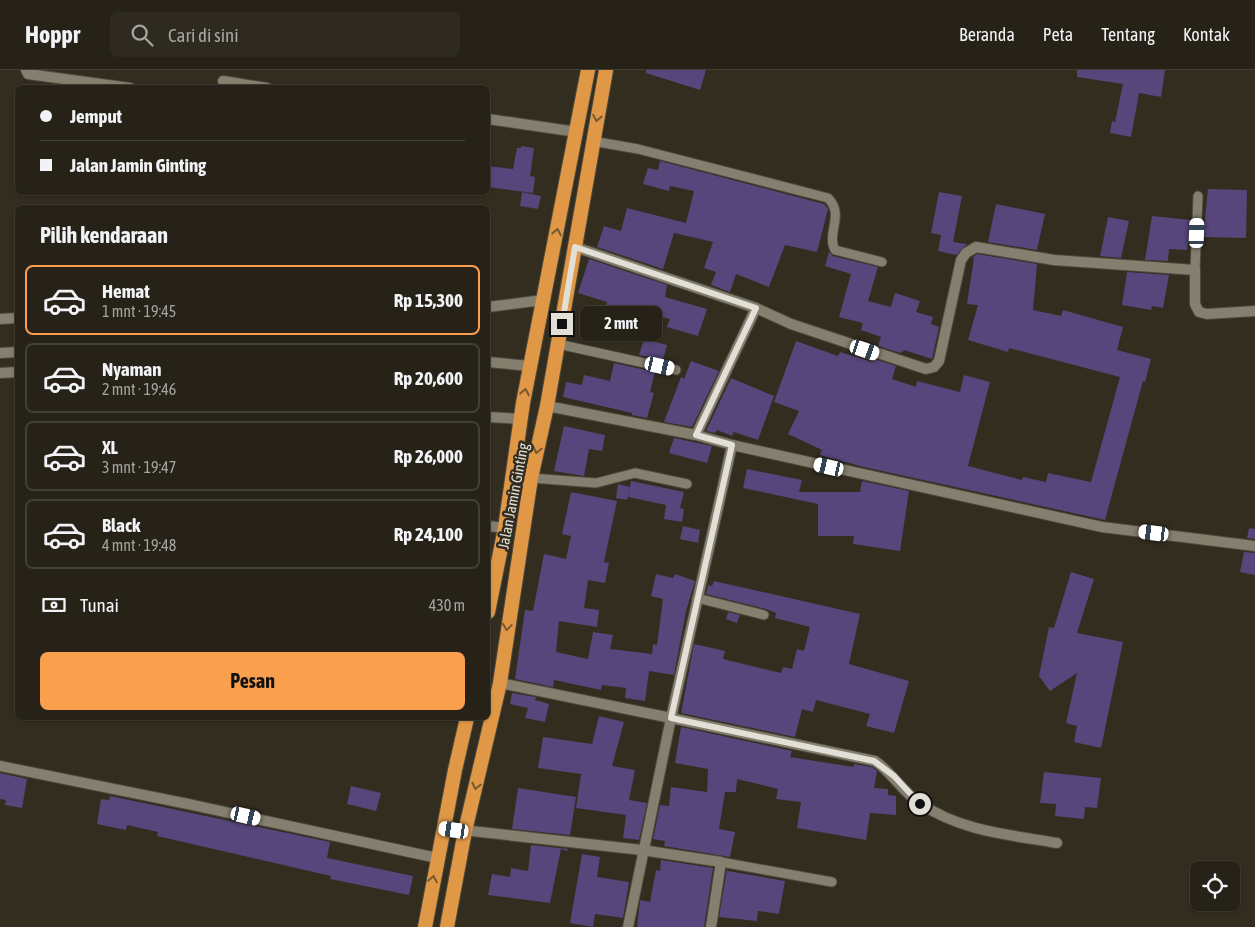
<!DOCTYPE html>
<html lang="id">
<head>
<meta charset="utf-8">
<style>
	:root { --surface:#262217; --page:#2e2a20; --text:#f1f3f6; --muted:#a4a4a1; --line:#423f36; --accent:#fa9f4e }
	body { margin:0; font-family:"Asap Condensed",sans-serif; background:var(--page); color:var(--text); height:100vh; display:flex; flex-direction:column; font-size:19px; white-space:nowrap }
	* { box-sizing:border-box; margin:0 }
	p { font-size:16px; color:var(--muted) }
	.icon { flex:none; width:28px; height:28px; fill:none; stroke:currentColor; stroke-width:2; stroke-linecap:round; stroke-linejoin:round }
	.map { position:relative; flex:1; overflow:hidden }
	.panel { position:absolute; left:15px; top:135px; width:475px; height:515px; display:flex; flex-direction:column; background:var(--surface); border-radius:8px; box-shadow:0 1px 4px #0004,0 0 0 1px var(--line) }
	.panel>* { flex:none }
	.guide { position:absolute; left:15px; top:15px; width:475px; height:110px; border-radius:8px; box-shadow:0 1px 4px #0004,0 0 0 1px var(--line); display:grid; align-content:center; height:110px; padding:0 25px; background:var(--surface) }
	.fabs { position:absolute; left:1190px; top:791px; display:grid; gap:10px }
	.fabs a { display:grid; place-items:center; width:50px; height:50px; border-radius:8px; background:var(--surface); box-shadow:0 1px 4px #0004,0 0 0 1px var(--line); font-size:25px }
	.end { position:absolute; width:22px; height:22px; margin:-11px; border:6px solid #e2dfd6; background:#111; box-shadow:0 0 0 2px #111 }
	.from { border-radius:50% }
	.bubble { position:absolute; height:35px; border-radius:8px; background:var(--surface); box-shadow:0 1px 4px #0004,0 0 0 1px var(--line); font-size:16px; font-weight:700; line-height:35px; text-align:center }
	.car { position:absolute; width:15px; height:30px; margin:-15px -8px; border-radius:6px; box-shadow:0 0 4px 1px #0007; background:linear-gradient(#fff 24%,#345 0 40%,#fff 0 76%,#345 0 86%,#fff 0) }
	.guide b { display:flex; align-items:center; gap:18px; height:48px; font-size:19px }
	.guide b+b { border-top:1px solid var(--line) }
	.guide i { width:12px; height:12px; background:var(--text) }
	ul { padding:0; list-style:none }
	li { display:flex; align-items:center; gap:15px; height:70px; margin:0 10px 8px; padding:0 15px; border:2px solid var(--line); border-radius:8px }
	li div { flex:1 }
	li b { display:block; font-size:19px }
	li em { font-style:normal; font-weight:700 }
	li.active { border-color:var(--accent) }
	li>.icon { width:45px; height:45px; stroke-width:1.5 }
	h2 { padding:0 25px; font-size:22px; line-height:60px }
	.pay { display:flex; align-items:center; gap:12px; height:55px; padding:0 25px; font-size:19px }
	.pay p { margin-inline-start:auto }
	.cta { display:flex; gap:10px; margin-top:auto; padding:10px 25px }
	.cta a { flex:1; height:58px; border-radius:8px; background:var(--accent); color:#111; font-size:20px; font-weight:700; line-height:58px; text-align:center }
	header { display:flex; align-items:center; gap:30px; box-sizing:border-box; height:70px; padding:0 25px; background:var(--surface); border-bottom:1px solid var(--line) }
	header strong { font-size:24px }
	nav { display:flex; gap:28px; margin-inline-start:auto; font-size:18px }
	.search { width:350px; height:45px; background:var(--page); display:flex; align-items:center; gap:12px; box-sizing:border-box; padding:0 18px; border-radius:8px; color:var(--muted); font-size:19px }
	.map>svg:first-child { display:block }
	.building { fill:#56467b }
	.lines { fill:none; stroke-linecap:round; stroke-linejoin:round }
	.service-casing { stroke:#4d4a3e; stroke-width:11 }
	.minor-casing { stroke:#4d4a3e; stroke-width:12 }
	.trunk-casing { stroke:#4d4a3e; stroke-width:16 }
	.service { stroke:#847f6f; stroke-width:9 }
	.minor { stroke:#847f6f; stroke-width:10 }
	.trunk { stroke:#e09847; stroke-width:14 }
	.oneway { stroke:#78582f }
	.route { stroke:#e2dfd6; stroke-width:6 }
	.labels { text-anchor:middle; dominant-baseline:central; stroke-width:5; stroke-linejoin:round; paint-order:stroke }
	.street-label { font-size:15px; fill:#e2dfd6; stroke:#322d1f }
</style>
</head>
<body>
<header>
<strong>Hoppr</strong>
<div class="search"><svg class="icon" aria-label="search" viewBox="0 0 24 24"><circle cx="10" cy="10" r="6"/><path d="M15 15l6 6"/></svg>Cari di sini</div>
<nav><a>Beranda</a><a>Peta</a><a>Tentang</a><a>Kontak</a></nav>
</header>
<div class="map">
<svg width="1255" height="857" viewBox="0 0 1255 857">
	<rect width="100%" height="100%" fill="#322d1f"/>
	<g class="building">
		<polygon points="646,0 706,0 700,20 646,3"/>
		<polygon points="1077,0 1165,0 1161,27 1139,23 1131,67 1110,63 1112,51 1115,52 1123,14 1077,7"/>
		<polygon points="521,76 534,78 530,106 535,107 533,123 488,117 488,96 513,99 517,78 521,78"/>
		<polygon points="660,91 824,134 828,139 817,182 785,175 769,217 736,204 730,222 711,215 716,202 704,198 713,172 674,163 663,199 597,177 604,156 621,161 627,138 686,153 694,121 670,116 669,121 643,114 648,98 658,100"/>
		<polygon points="1208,119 1247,120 1246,168 1203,167"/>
		<polygon points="522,122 541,126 538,139 520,136"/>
		<polygon points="939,122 962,126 953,172 967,174 956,185 938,181 941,165 931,163"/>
		<polygon points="996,134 1045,144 1037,180 988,172"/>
		<polygon points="1152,146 1191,150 1187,180 1169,179 1168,191 1145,190"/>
		<polygon points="1108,147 1129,151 1121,188 1100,186"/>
		<polygon points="829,182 833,186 878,197 868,231 891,237 895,223 920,231 916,242 933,247 931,254 939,257 932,289 904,280 901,283 878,276 881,267 861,260 863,253 839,247 851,204 825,196"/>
		<polygon points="977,184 1037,194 1033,240 1061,246 1063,240 1123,257 1117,280 1151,289 1145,312 1143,311 1105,450 864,397 820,385 822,380 788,364 799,341 774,332 796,271 838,286 840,282 873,292 874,289 896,296 892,309 916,317 917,311 960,322 964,305 990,312 968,396 1022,410 1023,407 1046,412 1048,403 1091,412 1120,307 1009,278 1008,282 968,270 978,235 967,234 974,188 972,188"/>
		<polygon points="589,189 667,215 665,227 707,239 698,266 667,257 670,249 642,242 638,259 603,251 607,232 578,223"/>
		<polygon points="1127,202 1169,205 1163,238 1152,236 1151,240 1122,235"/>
		<polygon points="644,269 667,275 663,290 639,285"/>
		<polygon points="691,291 719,301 692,357 664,352 681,307 684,309"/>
		<polygon points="614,293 655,302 650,322 654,323 647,348 632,345 632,343 563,327 566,312 582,315 584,305 610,311"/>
		<polygon points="731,308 774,326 758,370 734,362 732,366 717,360 715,363 706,361"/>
		<polygon points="564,356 605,365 602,381 589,379 584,406 554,401"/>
		<polygon points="674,368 712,376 707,393 669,383"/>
		<polygon points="747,399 802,410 799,422 860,422 862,411 909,421 900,481 853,474 854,466 818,466 818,434 743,418"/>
		<polygon points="631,411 684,422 680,438 684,439 682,452 664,449 666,435 628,427"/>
		<polygon points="618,414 630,417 627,430 616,428"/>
		<polygon points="571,422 617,431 604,492 609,493 605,513 588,510 584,538 599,540 597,557 559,551 556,582 588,589 593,562 613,565 610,579 652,584 653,574 657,575 663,529 651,526 656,504 673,508 675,504 695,511 686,541 674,605 649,601 645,631 625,628 626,618 602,615 601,620 554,610 553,617 515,609 525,540 533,541 544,484 566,489 571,466 562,464"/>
		<polygon points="683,456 700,460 698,473 680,469"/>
		<polygon points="1249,458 1255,459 1255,469 1247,468"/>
		<polygon points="1244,482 1255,483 1255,505 1240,502"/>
		<polygon points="1071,502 1094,509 1077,563 1123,572 1101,678 1074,672 1077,656 1066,653 1077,603 1050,621 1039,606 1049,557 1054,558"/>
		<polygon points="714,511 860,544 849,594 909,611 894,663 866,656 870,644 816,630 813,642 802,639 795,667 681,643 694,574 725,581 723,589 781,603 783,597 792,599 797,579 804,581 810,557 775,548 776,543 766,539 706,524 708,515 712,516"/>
		<polygon points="728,542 740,545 737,553 726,549"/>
		<polygon points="512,623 536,627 535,630 549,634 545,652 525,648 528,638 510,634"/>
		<polygon points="599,646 624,652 612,696 635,700 629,730 647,733 639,770 623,768 626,745 576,738 581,704 538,698 543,667 592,674"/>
		<polygon points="681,657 792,681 790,687 853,697 854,694 872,697 877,701 874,718 888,719 888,725 896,726 896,745 870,743 866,770 797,758 801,732 776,729 778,719 737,709 736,722 725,722 719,759 735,762 730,787 664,776 665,771 653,769 660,735 669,736 671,717 707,722 708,699 675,693"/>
		<polygon points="1044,702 1101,708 1097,738 1085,737 1084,749 1055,746 1056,734 1040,733"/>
		<polygon points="0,703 27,709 22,738 5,735 6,730 0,729"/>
		<polygon points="351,716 381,723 376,741 347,734"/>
		<polygon points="518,718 576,727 570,765 512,759"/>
		<polygon points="110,726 330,772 327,788 413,806 409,825 330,809 331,806 157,766 158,762 127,755 126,760 97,754 101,729 109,730"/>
		<polygon points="531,775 568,779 567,781 561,779 550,833 488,825 492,804 510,807 511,798 528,801"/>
		<polygon points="582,784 600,787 597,807 629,812 623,848 595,844 593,857 570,853"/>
		<polygon points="661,790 713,798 704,857 637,857 640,830 650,832 656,800 660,801"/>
		<polygon points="727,799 728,801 785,811 779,844 758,841 757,851 719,847"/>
	</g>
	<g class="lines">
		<g class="service-casing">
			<g id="service">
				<path d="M592,71l46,8 190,49c17,17 -2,35 7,52l47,12"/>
				<polyline points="1195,200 1198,126"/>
				<polyline points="558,274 676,300"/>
				<polyline points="531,408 596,413 635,403 687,414"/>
				<polyline points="697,528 764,545"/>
				<polyline points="721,792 832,812"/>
			</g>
		</g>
		<g class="minor-casing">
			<g id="minor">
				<polyline points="26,0 28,4 130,18"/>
				<polyline points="223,11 267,18"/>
				<polyline points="488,49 577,62"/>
				<polyline points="575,177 756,238 791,254 926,299 934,297 939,291 961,190 966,183 976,177 1054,190 1195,200 1195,234 1199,242 1207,244 1255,241"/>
				<polyline points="488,237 543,230"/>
				<polyline points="0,249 18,248"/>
				<polyline points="0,283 18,282"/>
				<polyline points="488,292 530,296"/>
				<polyline points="0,303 18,302"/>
				<polyline points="547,336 696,365 732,375 1102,457 1255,476"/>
				<polyline points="488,347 521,349"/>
				<polyline points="696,365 756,238"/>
				<polyline points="488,456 505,458"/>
				<polyline points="500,613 671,648 732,375"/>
				<polyline points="0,696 188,734 437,788"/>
				<polyline points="444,758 642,780 721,792 711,857"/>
				<path d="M628,857l43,-209 204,43c18,12 27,31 45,42 39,28 91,32 137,40"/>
			</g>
		</g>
		<g class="trunk-casing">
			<g id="trunk">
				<polyline points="488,542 505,458 523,333 588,0"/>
				<polyline points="425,857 455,700 467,648"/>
				<polyline points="447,857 465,761 500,613 531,408 547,336 606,0"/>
			</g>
		</g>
		<use href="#service" class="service"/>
		<use href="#minor" class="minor"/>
		<use href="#trunk" class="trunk"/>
	</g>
	<defs><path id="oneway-chevron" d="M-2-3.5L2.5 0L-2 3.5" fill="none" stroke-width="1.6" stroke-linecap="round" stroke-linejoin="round" transform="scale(1.25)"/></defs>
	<g class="oneway">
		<use href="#oneway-chevron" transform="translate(597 48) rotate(101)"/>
		<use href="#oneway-chevron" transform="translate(557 162) rotate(-79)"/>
		<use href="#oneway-chevron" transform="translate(525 322) rotate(-79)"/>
		<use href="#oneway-chevron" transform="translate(537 380) rotate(103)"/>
		<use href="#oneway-chevron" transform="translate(507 557) rotate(98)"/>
		<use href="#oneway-chevron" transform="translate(476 716) rotate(103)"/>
		<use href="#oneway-chevron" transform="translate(433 809) rotate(-80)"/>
	</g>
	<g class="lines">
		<polyline class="route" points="562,254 575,177 756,238 696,365 732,375 671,648 874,691 894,706 920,734"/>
	</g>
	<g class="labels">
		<g class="street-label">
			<text transform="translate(513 426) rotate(-79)">Jalan Jamin Ginting</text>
		</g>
	</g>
</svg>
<div class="fabs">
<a><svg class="icon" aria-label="locate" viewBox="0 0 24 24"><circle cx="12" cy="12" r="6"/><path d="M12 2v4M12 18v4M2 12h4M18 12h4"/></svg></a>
</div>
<i class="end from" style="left:920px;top:734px"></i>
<i class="end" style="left:562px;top:254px"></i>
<div class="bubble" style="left:580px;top:236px;width:82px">2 mnt</div>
<i class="car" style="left:1197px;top:163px;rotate:2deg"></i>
<i class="car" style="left:865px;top:280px;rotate:109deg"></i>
<i class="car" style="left:660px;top:296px;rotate:103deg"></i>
<i class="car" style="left:829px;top:397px;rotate:283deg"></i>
<i class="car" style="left:1154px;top:463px;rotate:277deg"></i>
<i class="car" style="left:246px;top:746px;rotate:103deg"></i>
<i class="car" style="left:454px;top:760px;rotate:278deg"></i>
<div class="guide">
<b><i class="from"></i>Jemput</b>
<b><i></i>Jalan Jamin Ginting</b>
</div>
<section class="panel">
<h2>Pilih kendaraan</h2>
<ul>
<li class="active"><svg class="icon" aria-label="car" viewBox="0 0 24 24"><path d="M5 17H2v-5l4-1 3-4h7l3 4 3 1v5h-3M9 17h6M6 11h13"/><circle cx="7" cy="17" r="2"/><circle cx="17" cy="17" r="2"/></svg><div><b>Hemat</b><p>1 mnt · 19:45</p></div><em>Rp 15,300</em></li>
<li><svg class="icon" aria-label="car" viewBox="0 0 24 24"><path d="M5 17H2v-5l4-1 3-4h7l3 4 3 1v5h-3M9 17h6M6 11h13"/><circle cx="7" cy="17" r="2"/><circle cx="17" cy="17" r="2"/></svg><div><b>Nyaman</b><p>2 mnt · 19:46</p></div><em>Rp 20,600</em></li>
<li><svg class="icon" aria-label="car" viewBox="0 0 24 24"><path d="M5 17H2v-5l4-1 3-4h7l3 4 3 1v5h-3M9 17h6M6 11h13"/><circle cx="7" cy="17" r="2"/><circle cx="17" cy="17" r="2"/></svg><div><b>XL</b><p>3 mnt · 19:47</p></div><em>Rp 26,000</em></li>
<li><svg class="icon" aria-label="car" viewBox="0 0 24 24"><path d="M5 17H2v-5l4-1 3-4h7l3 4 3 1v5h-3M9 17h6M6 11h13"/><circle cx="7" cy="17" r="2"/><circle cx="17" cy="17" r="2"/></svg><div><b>Black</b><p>4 mnt · 19:48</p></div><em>Rp 24,100</em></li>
</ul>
<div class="pay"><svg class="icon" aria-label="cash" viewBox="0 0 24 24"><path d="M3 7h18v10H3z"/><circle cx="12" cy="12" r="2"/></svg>Tunai<p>430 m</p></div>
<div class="cta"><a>Pesan</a></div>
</section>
</div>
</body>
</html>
